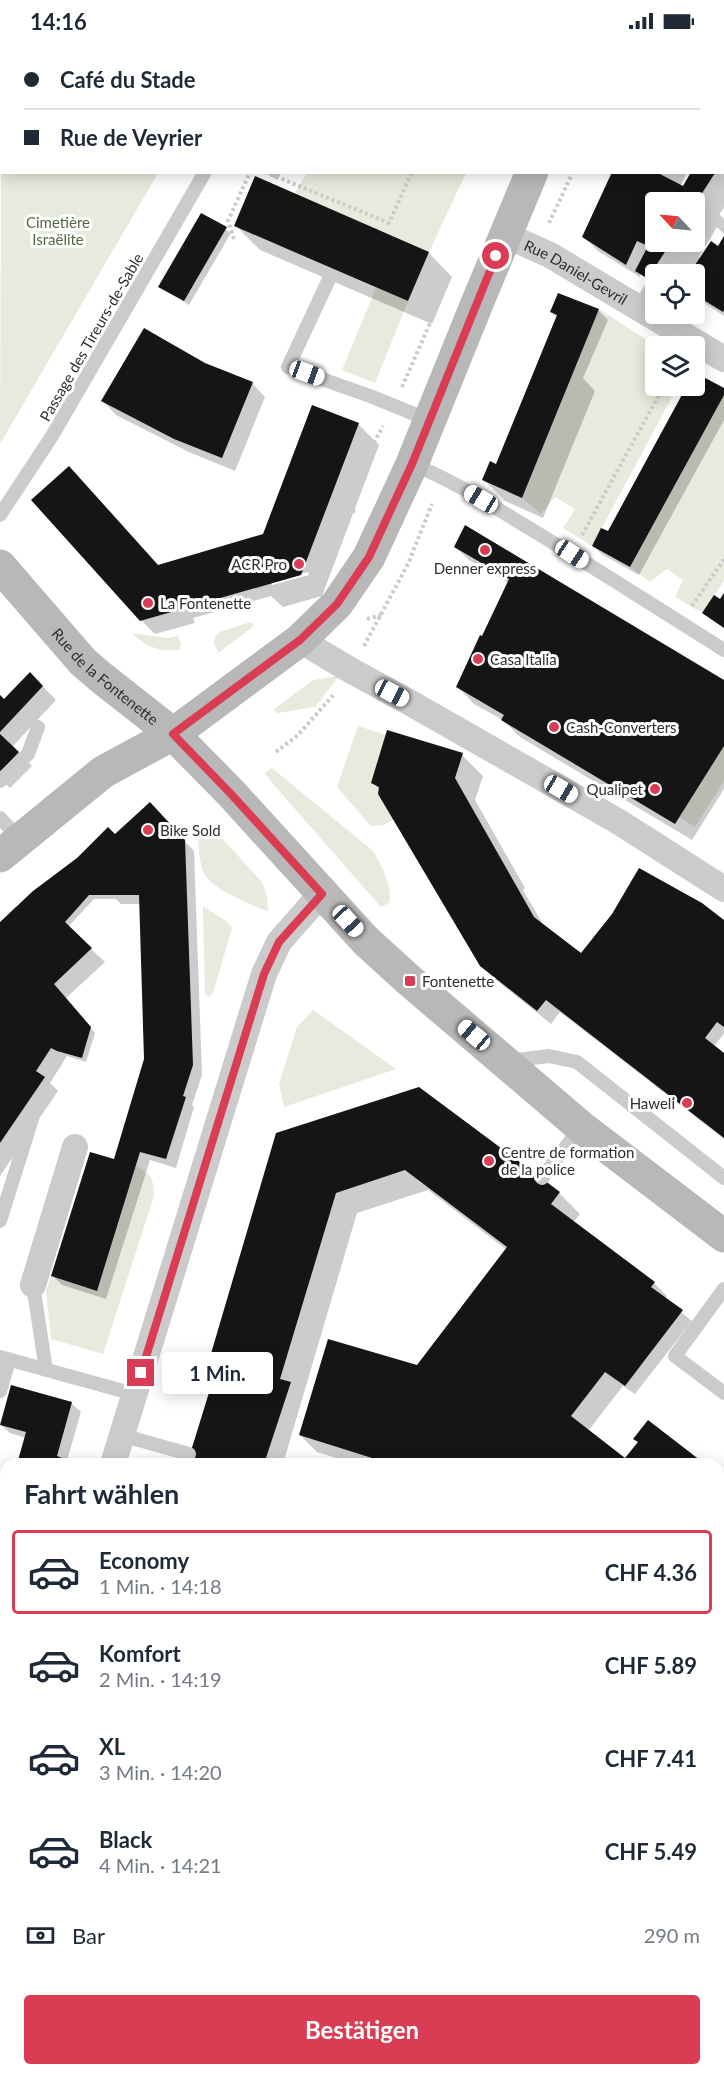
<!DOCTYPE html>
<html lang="de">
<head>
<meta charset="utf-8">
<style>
	:root { --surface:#fff; --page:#f6f6f7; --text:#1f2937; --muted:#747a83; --line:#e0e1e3; --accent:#da3c54 }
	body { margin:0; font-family:Lato,sans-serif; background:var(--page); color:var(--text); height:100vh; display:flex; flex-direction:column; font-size:22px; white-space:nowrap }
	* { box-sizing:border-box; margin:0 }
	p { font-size:20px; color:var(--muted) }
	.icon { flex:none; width:33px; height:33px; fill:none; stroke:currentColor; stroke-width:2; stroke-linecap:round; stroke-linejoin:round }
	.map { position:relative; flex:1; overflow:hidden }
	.side { position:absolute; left:0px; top:1416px; width:724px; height:618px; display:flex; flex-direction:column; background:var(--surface); border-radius:18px 18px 0 0; box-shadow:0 3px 15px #0003 }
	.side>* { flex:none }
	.guide { position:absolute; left:0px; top:0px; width:724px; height:132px; box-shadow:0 3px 15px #0003; display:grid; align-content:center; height:132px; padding:0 24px; background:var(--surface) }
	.needle { width:39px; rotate:296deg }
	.fabs { position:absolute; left:645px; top:150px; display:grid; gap:12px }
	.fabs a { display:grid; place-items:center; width:60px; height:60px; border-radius:6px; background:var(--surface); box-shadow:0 3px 15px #0003; font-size:30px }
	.end { position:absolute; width:27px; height:27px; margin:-14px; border:8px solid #da3c54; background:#fff; box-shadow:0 0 0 3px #fff }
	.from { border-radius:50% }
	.bubble { position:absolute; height:42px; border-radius:6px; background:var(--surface); box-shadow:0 3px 15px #0003; font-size:20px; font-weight:700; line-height:42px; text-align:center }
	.car { position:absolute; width:18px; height:36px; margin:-18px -9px; border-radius:8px; box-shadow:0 0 4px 2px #0007; background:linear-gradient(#fff 24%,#345 0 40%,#fff 0 76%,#345 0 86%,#fff 0) }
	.guide b { display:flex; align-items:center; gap:21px; height:57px; font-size:22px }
	.guide b+b { border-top:2px solid var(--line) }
	.guide i { width:15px; height:15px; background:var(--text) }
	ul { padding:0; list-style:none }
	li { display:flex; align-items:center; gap:18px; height:84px; margin:0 12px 9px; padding:0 12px; border:3px solid transparent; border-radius:6px }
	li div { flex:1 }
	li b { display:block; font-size:22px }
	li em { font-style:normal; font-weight:700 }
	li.selected { border-color:var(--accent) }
	li>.icon { width:54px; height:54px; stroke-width:1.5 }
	h2 { padding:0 24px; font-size:27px; line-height:72px }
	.pay { display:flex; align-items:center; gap:15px; height:66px; padding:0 24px; font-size:22px }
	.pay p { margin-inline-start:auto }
	.primary-button { display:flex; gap:12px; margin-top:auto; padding:12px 24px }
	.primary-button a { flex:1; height:69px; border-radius:6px; background:var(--accent); color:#fff; font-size:24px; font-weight:700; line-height:69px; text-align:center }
	.status { display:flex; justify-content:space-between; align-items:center; height:42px; padding:0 30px; background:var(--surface); direction:ltr }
	.status svg { height:16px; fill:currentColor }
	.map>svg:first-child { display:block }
	.green { fill:#e6ebdd }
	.shadow { fill:#0003; fill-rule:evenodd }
	.building { fill:#151515 }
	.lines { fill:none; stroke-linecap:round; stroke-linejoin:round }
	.path { stroke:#cbcbcb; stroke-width:4; stroke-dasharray:3 3; stroke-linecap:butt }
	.lane { stroke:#cbcbcb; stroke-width:14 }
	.street { stroke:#cbcbcb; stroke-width:26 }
	.secondary { stroke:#b8b8b8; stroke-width:33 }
	.route { stroke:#da3c54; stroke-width:8 }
	.poi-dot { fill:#da3c54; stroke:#fff; stroke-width:2 }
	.labels { text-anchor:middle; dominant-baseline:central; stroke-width:6; stroke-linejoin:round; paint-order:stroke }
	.park-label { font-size:15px; fill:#55673f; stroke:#fff }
	.street-label { font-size:15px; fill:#2e2e2e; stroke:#fff }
	.poi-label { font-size:15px; fill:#2e2e2e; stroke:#fff; text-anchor:start }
</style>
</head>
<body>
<div class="status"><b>14:16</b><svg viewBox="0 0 49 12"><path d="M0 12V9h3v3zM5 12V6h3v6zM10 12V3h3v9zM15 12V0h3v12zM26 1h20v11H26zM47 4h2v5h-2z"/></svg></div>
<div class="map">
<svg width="724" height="2034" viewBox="0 0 724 2034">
	<rect width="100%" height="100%" fill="#fff"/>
	<g class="green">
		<polygon points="1,111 2,130 158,131 0,402"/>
		<polygon points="307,131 466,131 429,210 294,152"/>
		<polygon points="376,246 408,259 375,341 342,328"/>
		<polygon points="599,267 656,304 656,344 678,344 592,504 563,486 575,467 555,455 541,472 522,456"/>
		<polygon points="724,353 724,539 702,571 675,555 683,538 667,527 650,540 630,525"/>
		<polygon points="251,580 254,584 218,611 214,601 216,593 222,589"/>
		<path d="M132,591l35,5 11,-2 3,9 -2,5c-20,2 -33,-3 -47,-17z"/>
		<polygon points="339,634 315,665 278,671 273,668 313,638"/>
		<polygon points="358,684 386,693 379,752 394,777 384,783 371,784 337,745"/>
		<polygon points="724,704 724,739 695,785 679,775"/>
		<path d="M272,726l101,83c8,13 20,36 16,52l-8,4 -107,-122 -9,-12z"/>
		<path d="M209,782l53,58 5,14 1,16c-18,-9 -55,-21 -64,-39 -5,-10 -5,-26 -6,-37z"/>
		<polygon points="203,864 227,880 232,886 213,951 209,955 205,952"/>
		<polygon points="313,968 396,1027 284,1065 279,1042 297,985"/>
		<path d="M136,1124c15,7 18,14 18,30l-51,158 -52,-15 -5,-48 5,-15 46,15z"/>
		<polygon points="77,2028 230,2028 228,2034 73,2034"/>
	</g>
	<g class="shadow">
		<polygon points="304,0 357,0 303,2"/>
		<polygon points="399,0 533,0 534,2 402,2"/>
		<path d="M723,84l1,45 -17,28 -9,-10 -2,2 28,28v15l-7,-7 -18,30 3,1 9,-14 8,4 5,-9v77l-30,-20v-22h-38v15l-15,-15 -1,3 -42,-26 -14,-14 30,-65h70l2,3 -6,12 3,1 10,-16h30zM656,160h38v40h-38z"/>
		<polygon points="264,130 282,130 277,138"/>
		<polygon points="255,136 429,211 452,235 432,282 260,208 236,184"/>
		<polygon points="202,173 231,191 189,263 160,245"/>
		<polygon points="598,268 608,278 583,336 595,349 543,476 505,459 484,438 497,424 557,275 552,270"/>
		<polygon points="205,323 252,341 265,355 235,429 189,410 116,373 103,359"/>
		<polygon points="680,344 724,348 724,378 639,533 603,513 593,504 609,491 685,350"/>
		<path d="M358,382l21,21 -57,151 -39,11 -12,-11 -78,22 2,5 -40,11 -14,-14 -63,-143 81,89 106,-31zM308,530l1,3 -37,10v-3z"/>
		<polygon points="455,505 724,640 724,747 692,798 520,695 503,678 474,662 458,645 509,541 469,518"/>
		<polygon points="31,632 56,658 12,705 32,724 10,746 0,737 0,655 4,659"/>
		<polygon points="462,713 483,734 475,758 525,846 523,848 544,884 581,913 724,880 724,992 713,1005 724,1014 724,1097 560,970 551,982 495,937 481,923 380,748 373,741"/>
		<polygon points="159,772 194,809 202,1033 192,1063 194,1065 176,1126 150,1118 106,1257 62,1243 53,1234 115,1119 146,1017 141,862 121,862 116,857 94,857 68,885 105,920 66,956 95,991 86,1020 67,1014 50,1041 58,1049 0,1134 0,882 115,794"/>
		<polygon points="278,1092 559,1151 580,1172 573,1181 654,1241 667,1254 665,1257 692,1279 635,1352 623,1344 588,1389 626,1418 703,1422 356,1422 317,1410 300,1393 417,1325 507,1208 428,1148 357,1171 283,1422 188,1422 219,1322 211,1315"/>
		<polygon points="71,1361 81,1370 66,1422 18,1422 26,1396 10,1391 0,1382"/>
		<polygon points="718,1437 724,1442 722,1445 724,1447 724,1490 718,1496"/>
		<polygon points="6,1464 6,1659 4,1657 0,1670 0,1484"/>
		<polygon points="724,1555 724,1856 718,1851 718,1562"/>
		<polygon points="6,1910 6,1977 0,1975 0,1922"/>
		<polygon points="232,2028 288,2028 286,2034 229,2034"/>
		<polygon points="308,2028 388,2028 386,2034 306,2034"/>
		<polygon points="37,2029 44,2034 34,2034"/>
	</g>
	<g class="building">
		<polygon points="612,130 656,130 683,144 691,130 716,130 694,167 694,160 656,160 656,200 675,200 652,239 635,229 648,204 637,199 626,223 582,195"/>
		<polygon points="255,134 429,210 408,259 234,184"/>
		<polygon points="201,171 227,185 184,259 158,245"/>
		<polygon points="724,194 724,268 723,270 694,252 694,232 689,232 711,199 718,204"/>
		<polygon points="558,251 599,267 522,456 482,438 490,419 496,422 557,273 550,270"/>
		<polygon points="144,286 205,321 253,340 222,416 174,397 101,359"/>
		<polygon points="694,330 724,346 724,353 630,525 592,504 601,486 608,489 684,349 677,345 678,344 694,344"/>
		<polygon points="312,363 359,381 301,533 140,579 31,458 69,424 158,523 263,492"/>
		<polygon points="465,483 724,638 724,704 675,782 501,678 504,673 456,645 480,593 482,594 509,537 454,505"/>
		<polygon points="724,551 724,586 702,571 714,553 720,557"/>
		<polygon points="30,630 43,644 0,690 0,653 4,657"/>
		<polygon points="387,688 463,711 455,736 534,875 581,911 612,872 639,826 702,861 724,878 724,985 717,980 705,996 724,1011 724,1096 546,958 537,969 480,924 378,752 379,745 371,741"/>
		<polygon points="0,692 19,710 0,730"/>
		<polygon points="150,760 185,798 193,1023 183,1054 186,1055 166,1117 140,1110 97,1249 51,1234 90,1110 114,1117 144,1017 139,853 89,853 65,880 92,906 54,942 91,985 82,1016 57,1009 51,1006 36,1029 45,1035 0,1101 0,880 33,849 77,816 108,785 115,792"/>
		<polygon points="419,1045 560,1150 551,1162 655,1240 651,1245 683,1268 625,1344 605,1330 571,1374 625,1416 638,1400 633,1397 648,1378 705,1422 391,1422 299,1393 328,1297 417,1323 507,1205 405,1128 336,1151 280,1337 291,1340 264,1422 187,1422 219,1318 210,1315 276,1091"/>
		<polygon points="11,1343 72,1360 57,1414 62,1416 60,1422 17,1422 26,1390 0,1383"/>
		<polygon points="718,1441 724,1445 724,1470 718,1476"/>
		<polygon points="5,1460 6,1610 1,1628 0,1479"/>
		<polygon points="724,1552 723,1703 724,1858 718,1852 718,1559"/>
		<polygon points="3,1907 6,1908 6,1972 0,1970 0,1917"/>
		<polygon points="718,1954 724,1959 724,2034 691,2034 685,2028 718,2028"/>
		<polygon points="0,2022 6,2024 6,2028 16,2028 32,2034 0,2034"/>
		<polygon points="230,2028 261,2028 258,2034 228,2034"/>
		<polygon points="306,2028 376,2028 374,2034 304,2034"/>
	</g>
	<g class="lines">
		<g class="path">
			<polyline points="551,0 554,2"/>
			<polyline points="560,2 561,0"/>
			<polyline points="638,2 639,0"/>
			<polyline points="265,130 389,181 412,130"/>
			<polyline points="549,181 573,130"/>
			<polyline points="234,197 228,179 250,130"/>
			<polyline points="402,345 441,256"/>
			<polyline points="354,471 347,451 383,384"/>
			<polyline points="582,493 664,344"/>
			<polyline points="692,564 724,517"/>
			<polyline points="367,577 381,573"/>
			<polyline points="364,604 408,522 432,462"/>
			<polyline points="276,710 298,693 335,651"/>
			<polyline points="466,937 470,933"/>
			<polyline points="470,2028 474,2034"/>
		</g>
		<g class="lane">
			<polyline points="284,2 285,0"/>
			<polyline points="330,235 288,325 370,354 429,378"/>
			<path d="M412,422c42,17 79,41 117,64 66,40 130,81 195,122"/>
			<polyline points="0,473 52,394 205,130"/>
			<polyline points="0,739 28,712 38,685"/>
			<polyline points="0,776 20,797"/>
			<polyline points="509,1019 549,1014 577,1020 724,1136"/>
			<polyline points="542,1136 581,1085"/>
			<polyline points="0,1179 38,1058"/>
			<polyline points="33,1243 46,1328"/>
			<polyline points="724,1247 675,1314 724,1351"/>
			<polyline points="0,1315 134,1352"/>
			<polyline points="0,1349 9,1318"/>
			<polyline points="121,1393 189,1412"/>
			<polyline points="718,1497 724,1491"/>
			<polyline points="0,1639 6,1642"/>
			<polyline points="0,1872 6,1874"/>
			<polyline points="718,1930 724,1935"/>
			<polyline points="289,2034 291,2028"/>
			<polyline points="387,2034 389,2028"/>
			<polyline points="620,2034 622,2028"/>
		</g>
		<g class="street">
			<polyline points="694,188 724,141"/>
			<path id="s1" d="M505,193l45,20 174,104"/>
			<polyline points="666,232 687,200"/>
			<polyline points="644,269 656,250"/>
			<polyline points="300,598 350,628 407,659 619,780 724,847"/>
			<polyline points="33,1243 75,1105"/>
			<polyline points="113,1422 264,932 279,900 322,851"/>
			<polyline points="0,1794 6,1773"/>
			<polyline points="718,1875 724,1880"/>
			<polyline points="556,2034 559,2028"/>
		</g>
		<g class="secondary">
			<polyline points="598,2 599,0"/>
			<path id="s2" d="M0,524l83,96 20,17 70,55 58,59 135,148 44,40 171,146 143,109"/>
			<polyline points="0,814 103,730 173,692 300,598 337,562 369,515 412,422 478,259 532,130"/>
		</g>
	</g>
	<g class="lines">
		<polyline class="route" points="141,1331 264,932 279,900 322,852 231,752 173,692 300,598 337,562 369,515 412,422 496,214"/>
	</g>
	<g class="poi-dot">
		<circle cx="485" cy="508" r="6"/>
		<circle cx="299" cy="522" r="6"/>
		<circle cx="148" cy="561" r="6"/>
		<circle cx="478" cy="617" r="6"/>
		<circle cx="554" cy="685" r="6"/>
		<circle cx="655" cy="747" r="6"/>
		<circle cx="148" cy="788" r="6"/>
		<rect x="404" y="933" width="12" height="12" rx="3"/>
		<circle cx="687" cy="1061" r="6"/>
		<circle cx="489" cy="1119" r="6"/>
	</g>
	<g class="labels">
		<g class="park-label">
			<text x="58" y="180">Cimetière<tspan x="58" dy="17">Israëlite</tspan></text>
		</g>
		<g class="street-label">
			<text stroke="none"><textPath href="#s1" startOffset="80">Rue Daniel-Gevril</textPath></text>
			<text transform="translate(91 295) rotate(-60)">Passage des Tireurs-de-Sable</text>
			<text stroke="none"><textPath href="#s2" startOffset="153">Rue de la Fontenette</textPath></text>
		</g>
		<g class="poi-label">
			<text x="287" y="522" text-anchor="end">ACR Pro</text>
			<text x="485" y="526" text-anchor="middle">Denner express</text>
			<text x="160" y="561">La Fontenette</text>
			<text x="490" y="617">Casa Italia</text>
			<text x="566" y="685">Cash-Converters</text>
			<text x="643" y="747" text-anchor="end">Qualipet</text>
			<text x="160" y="788">Bike Sold</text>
			<text x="422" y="939">Fontenette</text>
			<text x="675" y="1061" text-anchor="end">Haweli</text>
			<text x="501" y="1110">Centre de formation<tspan x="501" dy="17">de la police</tspan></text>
		</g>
	</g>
</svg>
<div class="fabs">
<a><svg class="needle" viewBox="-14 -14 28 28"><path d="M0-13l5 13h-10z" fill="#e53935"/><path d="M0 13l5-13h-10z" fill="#747a83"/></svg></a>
<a><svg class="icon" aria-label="locate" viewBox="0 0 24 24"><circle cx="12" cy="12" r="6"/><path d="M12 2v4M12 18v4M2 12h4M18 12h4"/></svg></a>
<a><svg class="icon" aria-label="layers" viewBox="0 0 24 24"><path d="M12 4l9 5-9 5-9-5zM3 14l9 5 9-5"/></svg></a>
</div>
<i class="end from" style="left:496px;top:214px"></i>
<i class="end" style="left:141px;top:1331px"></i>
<div class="bubble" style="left:162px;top:1310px;width:111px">1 Min.</div>
<i class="car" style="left:307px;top:331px;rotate:110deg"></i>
<i class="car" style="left:481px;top:457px;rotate:301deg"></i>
<i class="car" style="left:572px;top:512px;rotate:123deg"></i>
<i class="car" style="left:392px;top:651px;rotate:118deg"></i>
<i class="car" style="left:561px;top:747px;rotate:120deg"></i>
<i class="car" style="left:348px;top:879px;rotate:137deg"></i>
<i class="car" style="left:474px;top:993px;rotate:310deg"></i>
<div class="guide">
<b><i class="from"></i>Café du Stade</b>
<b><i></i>Rue de Veyrier</b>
</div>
<section class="side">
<h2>Fahrt wählen</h2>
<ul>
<li class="selected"><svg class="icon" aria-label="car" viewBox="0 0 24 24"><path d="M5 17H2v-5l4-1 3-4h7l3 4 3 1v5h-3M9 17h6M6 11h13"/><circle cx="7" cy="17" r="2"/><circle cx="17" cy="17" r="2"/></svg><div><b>Economy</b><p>1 Min. · 14:18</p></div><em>CHF 4.36</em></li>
<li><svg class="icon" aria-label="car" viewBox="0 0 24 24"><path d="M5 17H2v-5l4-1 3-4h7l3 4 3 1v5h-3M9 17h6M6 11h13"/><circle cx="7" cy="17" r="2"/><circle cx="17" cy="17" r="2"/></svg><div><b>Komfort</b><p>2 Min. · 14:19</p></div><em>CHF 5.89</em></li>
<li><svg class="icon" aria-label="car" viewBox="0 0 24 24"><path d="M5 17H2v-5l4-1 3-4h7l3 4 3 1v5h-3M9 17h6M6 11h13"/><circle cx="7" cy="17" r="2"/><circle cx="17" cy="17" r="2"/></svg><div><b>XL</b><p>3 Min. · 14:20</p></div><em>CHF 7.41</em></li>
<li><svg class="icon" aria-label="car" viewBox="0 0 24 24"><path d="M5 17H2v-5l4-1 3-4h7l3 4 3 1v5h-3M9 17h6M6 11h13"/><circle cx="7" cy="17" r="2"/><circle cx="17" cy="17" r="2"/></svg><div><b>Black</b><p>4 Min. · 14:21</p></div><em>CHF 5.49</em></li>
</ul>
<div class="pay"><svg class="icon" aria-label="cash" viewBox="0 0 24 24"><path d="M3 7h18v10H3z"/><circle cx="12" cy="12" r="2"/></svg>Bar<p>290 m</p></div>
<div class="primary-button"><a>Bestätigen</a></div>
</section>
</div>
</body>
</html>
